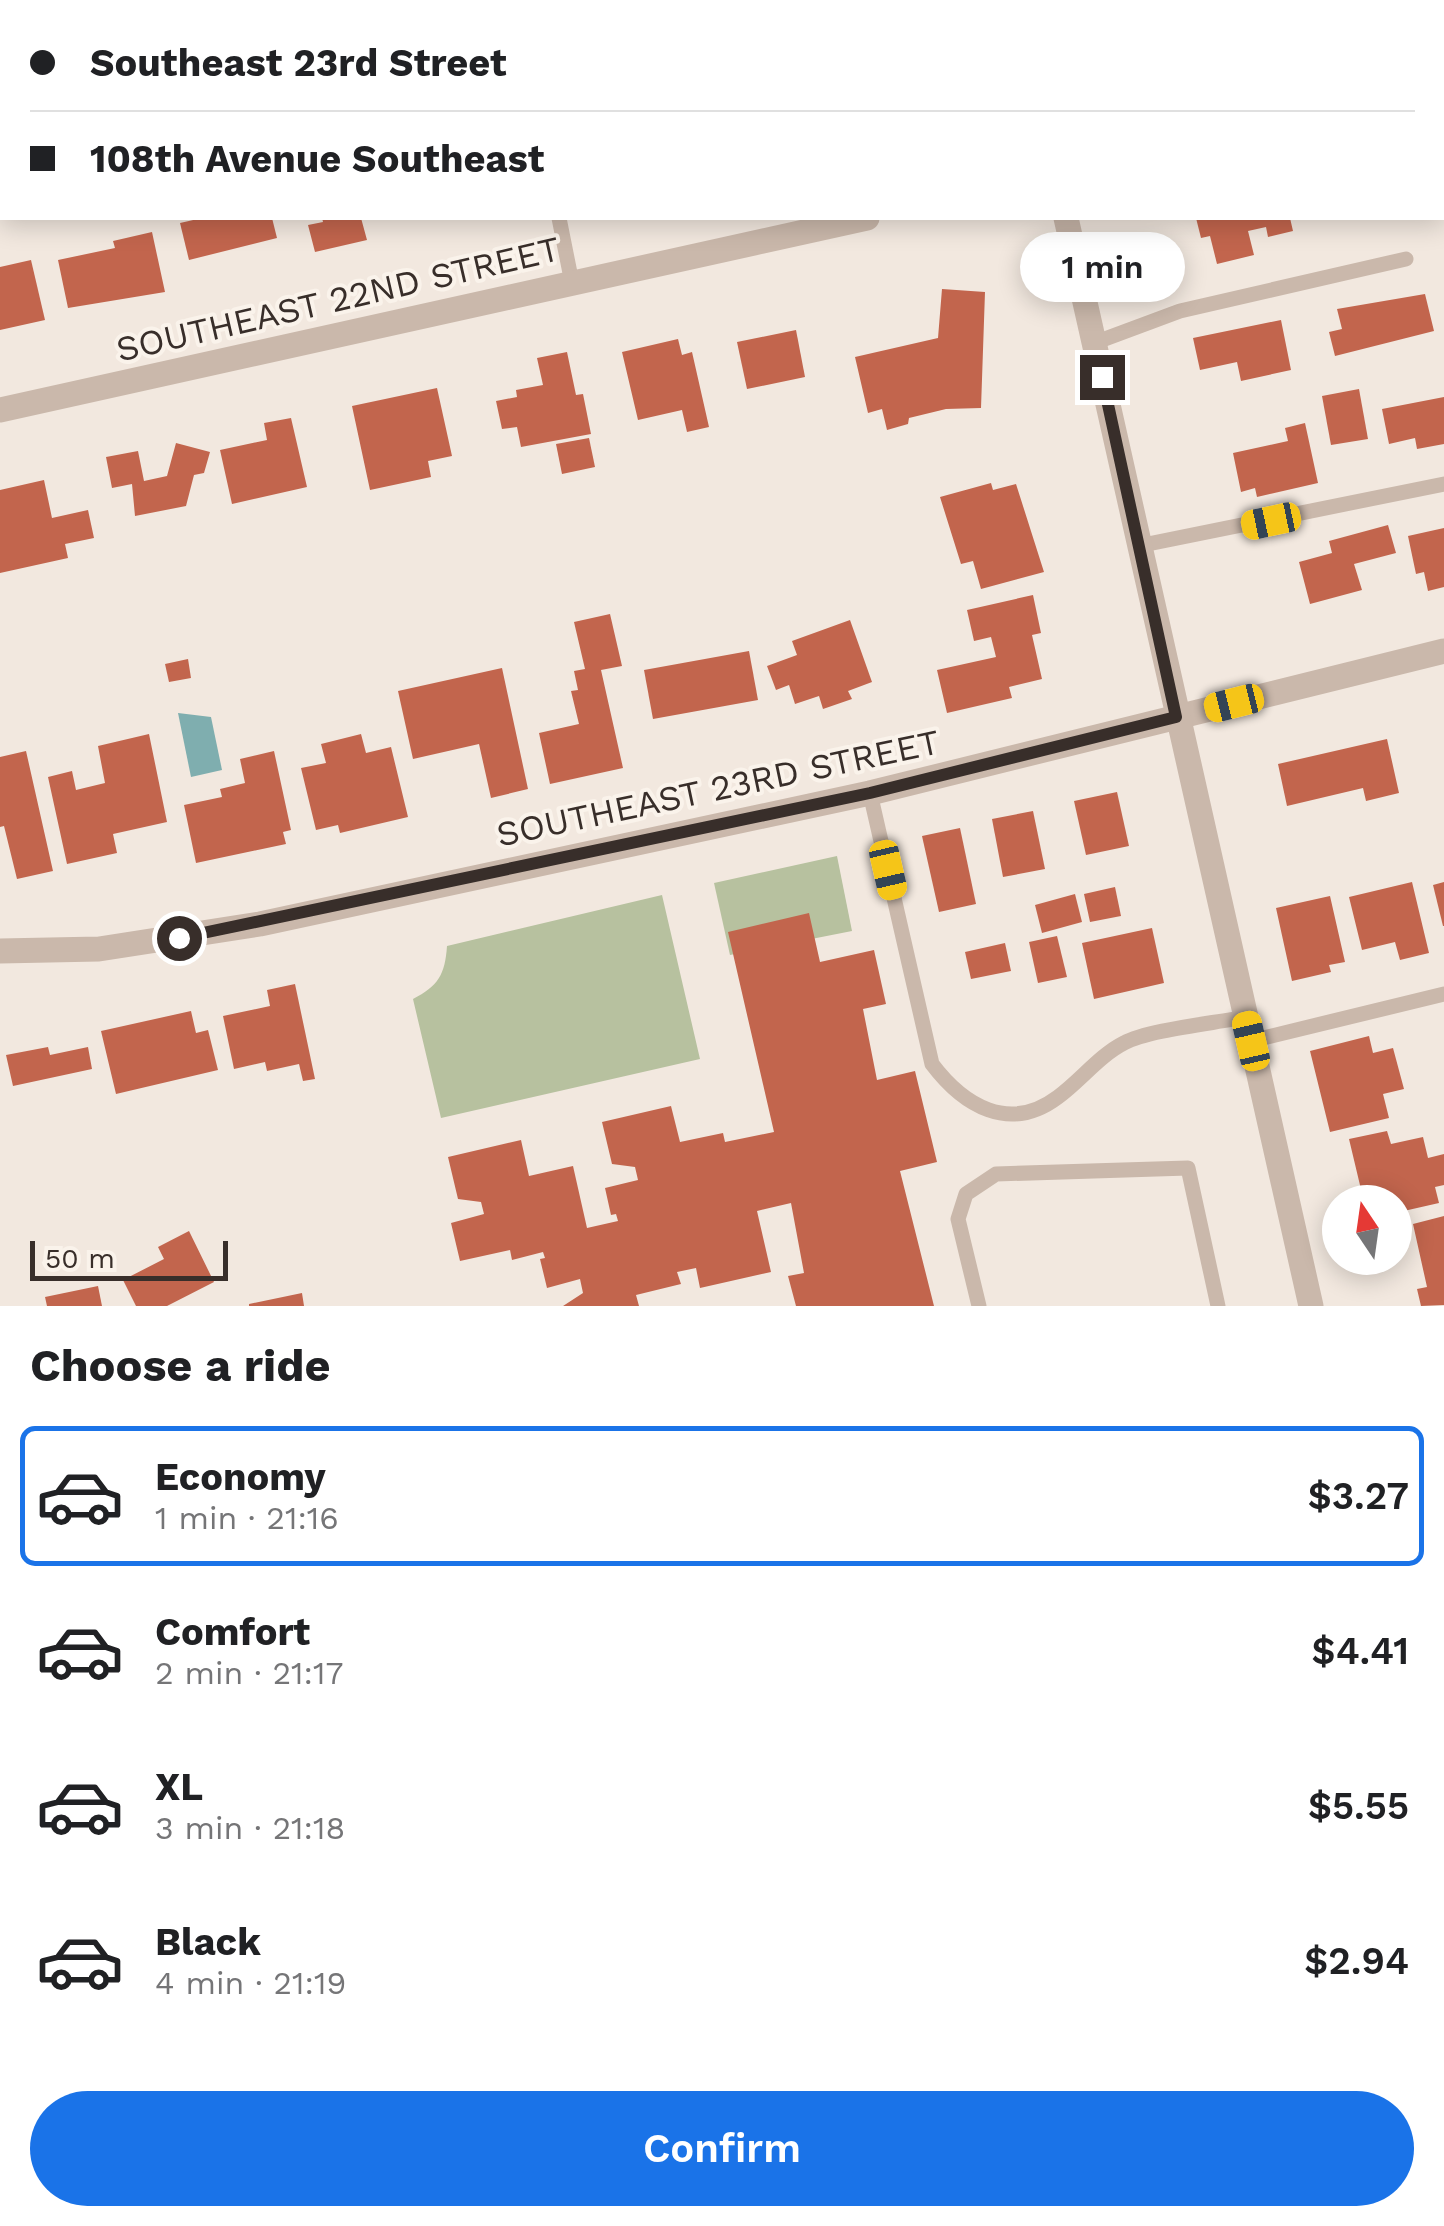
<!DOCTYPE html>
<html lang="en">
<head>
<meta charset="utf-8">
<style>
	:root { --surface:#fff; --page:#f6f6f6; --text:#202124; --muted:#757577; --line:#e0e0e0; --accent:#1a73e8 }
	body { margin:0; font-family:"Work Sans",sans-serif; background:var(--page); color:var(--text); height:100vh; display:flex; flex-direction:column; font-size:38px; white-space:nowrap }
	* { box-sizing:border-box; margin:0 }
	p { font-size:32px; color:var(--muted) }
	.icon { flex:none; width:55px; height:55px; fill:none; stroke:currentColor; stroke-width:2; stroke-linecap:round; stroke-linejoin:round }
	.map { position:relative; height:1306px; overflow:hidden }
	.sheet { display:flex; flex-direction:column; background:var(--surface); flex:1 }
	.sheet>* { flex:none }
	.guide { position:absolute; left:0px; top:0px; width:1445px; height:220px; box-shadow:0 5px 25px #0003; display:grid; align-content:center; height:220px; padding:0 30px; background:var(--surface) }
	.needle { width:65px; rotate:347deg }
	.fabs { position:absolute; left:1322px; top:1185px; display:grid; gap:20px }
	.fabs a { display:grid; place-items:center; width:90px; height:90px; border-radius:50%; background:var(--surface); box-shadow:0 5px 25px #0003; font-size:50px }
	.scale { position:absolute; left:30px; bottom:25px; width:198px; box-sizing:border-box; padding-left:10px; border:5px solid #382e2a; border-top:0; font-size:28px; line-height:35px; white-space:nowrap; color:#382e2a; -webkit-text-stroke:8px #faf3eb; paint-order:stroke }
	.end { position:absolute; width:45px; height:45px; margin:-22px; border:12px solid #382e2a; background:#fff; box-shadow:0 0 0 5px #fff }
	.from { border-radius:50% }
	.bubble { position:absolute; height:70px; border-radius:35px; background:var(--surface); box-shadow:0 5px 25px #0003; font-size:32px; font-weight:600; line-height:70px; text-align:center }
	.car { position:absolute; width:30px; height:60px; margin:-30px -15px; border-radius:12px; box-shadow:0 0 8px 2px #0007; background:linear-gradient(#f5c518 24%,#345 0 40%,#f5c518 0 76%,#345 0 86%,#f5c518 0) }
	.guide b { display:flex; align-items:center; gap:35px; height:95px; font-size:38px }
	.guide b+b { border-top:2px solid var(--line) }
	.guide i { width:25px; height:25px; background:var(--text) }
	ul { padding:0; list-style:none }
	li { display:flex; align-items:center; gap:30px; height:140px; margin:0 20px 15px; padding:0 10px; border:5px solid transparent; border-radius:15px }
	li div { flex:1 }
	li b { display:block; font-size:38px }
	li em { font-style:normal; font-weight:600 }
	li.current { border-color:var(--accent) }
	li>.icon { width:90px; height:90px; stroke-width:1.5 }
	h2 { padding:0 30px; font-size:45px; line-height:120px }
	.cta { display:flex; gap:20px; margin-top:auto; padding:20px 30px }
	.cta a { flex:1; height:115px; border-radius:60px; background:var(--accent); color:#fff; font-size:40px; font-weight:600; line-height:115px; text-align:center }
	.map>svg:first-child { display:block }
	.green { fill:#b7c19f }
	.water { fill:#7faeaf }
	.building { fill:#c2654d }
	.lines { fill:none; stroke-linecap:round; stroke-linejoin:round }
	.service { stroke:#cab8ab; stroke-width:15 }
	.minor { stroke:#cab8ab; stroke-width:25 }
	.tertiary { stroke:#cab8ab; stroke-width:25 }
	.route { stroke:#382e2a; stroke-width:12 }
	.labels { text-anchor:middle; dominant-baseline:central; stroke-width:8; stroke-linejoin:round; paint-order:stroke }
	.street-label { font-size:35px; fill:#382e2a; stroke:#faf3eb }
</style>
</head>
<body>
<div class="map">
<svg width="1444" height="1306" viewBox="0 0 1444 1306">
	<rect width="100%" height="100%" fill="#f2e8df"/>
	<g class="green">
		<polygon points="837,856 852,931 730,955 714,883"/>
		<path d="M662,895l38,164 -259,59 -28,-119c25,-13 32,-24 34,-53z"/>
	</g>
	<polygon class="water" points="178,713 211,717 222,770 191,777"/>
	<g class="building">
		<polygon points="202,218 272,218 277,238 189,260 180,223"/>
		<polygon points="322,218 361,218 367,240 315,252 308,225 323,222"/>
		<polygon points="1196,218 1290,218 1293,231 1268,237 1266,227 1248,231 1254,255 1217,264 1210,236 1201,238"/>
		<polygon points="152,232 165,292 68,308 58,260 115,248 113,241"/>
		<polygon points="31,260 45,320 0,330 0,267"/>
		<polygon points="942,289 985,292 981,408 946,409 909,418 908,424 887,430 882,409 868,413 855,357 938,338"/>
		<polygon points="1425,294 1434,331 1335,356 1329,332 1342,329 1337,309"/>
		<polygon points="1281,320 1291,370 1241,381 1237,362 1200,370 1193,338"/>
		<polygon points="796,330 805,377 747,389 737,342"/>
		<polygon points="678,339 682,355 692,352 709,427 687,432 682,410 638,420 622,352"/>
		<polygon points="567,352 576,395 583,394 591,434 521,447 517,427 502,429 496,401 517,397 516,390 543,385 537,358"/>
		<polygon points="437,388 452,456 428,461 431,477 370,490 352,406"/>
		<polygon points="1359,389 1368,439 1331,445 1322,396"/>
		<polygon points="1444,397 1444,444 1417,449 1415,438 1389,444 1382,409"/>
		<polygon points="291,418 307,487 232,504 220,450 267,440 264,423"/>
		<polygon points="1305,423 1318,483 1257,497 1255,488 1241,492 1233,453 1288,441 1285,428"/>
		<polygon points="589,438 595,467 562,474 556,444"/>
		<polygon points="176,443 210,452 204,473 194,475 186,506 135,516 132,484 112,488 106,457 138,451 144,481 167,476"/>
		<polygon points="44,480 52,518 88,510 94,538 65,544 68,558 0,573 0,490"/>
		<polygon points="991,483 993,490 1016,484 1044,572 981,589 973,561 961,564 940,497"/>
		<polygon points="1388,525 1396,553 1354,564 1362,590 1310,604 1299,562 1332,553 1329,541"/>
		<polygon points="1444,528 1444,587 1428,591 1424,572 1416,574 1408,536"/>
		<polygon points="1033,595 1041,633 1032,635 1042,679 1009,687 1012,698 947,713 937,670 996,657 991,637 974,641 967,610"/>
		<polygon points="610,614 622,666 601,670 623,768 550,784 539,733 579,724 571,691 578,690 574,671 585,669 574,622"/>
		<polygon points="850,620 872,682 848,691 852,699 823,709 819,696 795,704 789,685 776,690 767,666 797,655 792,641"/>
		<polygon points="749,651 758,700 653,719 644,670"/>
		<polygon points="188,659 191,678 169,682 165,664"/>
		<polygon points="502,668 528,789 491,798 479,744 413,759 398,691"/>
		<polygon points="149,734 167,822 113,834 117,853 67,864 48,777 72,771 76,790 105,783 98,746"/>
		<polygon points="361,734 366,753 391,747 408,817 340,833 338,825 316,830 301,768 326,763 321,744"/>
		<polygon points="1387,739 1399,793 1366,801 1363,788 1287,806 1278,764"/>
		<polygon points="26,751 53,871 17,879 4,826 0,827 0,757"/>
		<polygon points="274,751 291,830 283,832 286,844 196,863 184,805 222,797 220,789 245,783 240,759"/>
		<polygon points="1117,792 1129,846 1086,855 1074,801"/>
		<polygon points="1033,811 1045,869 1003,877 992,819"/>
		<polygon points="960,828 976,904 939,912 922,836"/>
		<polygon points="1412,882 1429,953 1400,960 1395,942 1362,950 1349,897"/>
		<polygon points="1444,882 1444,926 1443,926 1433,885"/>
		<polygon points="1115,887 1121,916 1090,922 1084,894"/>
		<polygon points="1075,894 1082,922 1042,933 1035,905"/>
		<polygon points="1330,896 1345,962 1329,965 1331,972 1292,981 1276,908"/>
		<polygon points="809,913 820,962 874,950 886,1004 863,1009 877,1080 915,1071 937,1162 900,1171 934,1306 796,1306 788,1276 804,1273 791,1203 757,1211 771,1272 700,1288 696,1268 677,1272 681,1284 636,1295 639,1306 563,1306 583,1293 580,1279 547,1288 540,1259 545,1258 543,1252 512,1260 510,1250 460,1261 451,1223 484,1214 481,1202 458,1199 448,1157 521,1140 529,1176 573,1166 587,1228 618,1221 616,1214 611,1215 605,1188 638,1180 635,1167 612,1164 602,1122 671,1106 680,1142 723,1133 725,1142 774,1132 728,932"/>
		<polygon points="1152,928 1164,983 1094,999 1082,943"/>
		<polygon points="1057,936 1067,977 1038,983 1029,942"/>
		<polygon points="1005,943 1011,971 971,979 965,952"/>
		<polygon points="295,984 315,1079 303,1081 299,1064 267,1071 265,1062 234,1069 223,1016 270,1006 267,990"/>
		<polygon points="191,1011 196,1033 208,1030 218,1070 116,1094 101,1031"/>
		<polygon points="1369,1036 1373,1053 1393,1048 1404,1089 1383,1094 1389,1118 1330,1132 1310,1051"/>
		<polygon points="48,1047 50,1055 88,1047 92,1069 13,1086 6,1055"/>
		<polygon points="1387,1131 1391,1144 1423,1137 1428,1158 1444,1154 1444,1185 1435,1187 1439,1203 1395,1213 1395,1202 1364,1202 1349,1139"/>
		<polygon points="1444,1216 1444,1305 1421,1306 1417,1289 1427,1287 1413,1224"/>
		<polygon points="189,1231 214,1282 167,1306 136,1306 123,1280 164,1259 158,1247"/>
		<polygon points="98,1286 102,1306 47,1306 45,1297"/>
		<polygon points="302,1293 304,1306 249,1306 249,1304"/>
	</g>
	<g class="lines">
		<g class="service">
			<polyline points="559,218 572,283"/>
			<polyline points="1094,343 1180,311 1406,259"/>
			<polyline points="1138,546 1444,484"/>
			<path d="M870,793l62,271c31,41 77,70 126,33 22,-16 42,-42 66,-54 23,-13 92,-20 121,-26"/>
			<polyline points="1251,1041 1444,994"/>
			<polyline points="979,1306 958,1219 966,1194 996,1174 1188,1168 1218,1306"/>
		</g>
		<g class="minor">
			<polyline points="1429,0 1429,2"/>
			<polyline points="1442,61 1444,68"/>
			<polyline points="0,410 867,218"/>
			<polyline points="0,951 99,949 260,924 870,793 1444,651"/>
		</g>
		<g class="tertiary">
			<polyline points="1008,0 1009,2"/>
			<polyline points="1066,218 1311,1306"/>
		</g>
	</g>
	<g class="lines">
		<polyline class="route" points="179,938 870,793 1176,717 1102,377"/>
	</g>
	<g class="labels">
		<g class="street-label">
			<text transform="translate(338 299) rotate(-13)">SOUTHEAST 22ND STREET</text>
			<text transform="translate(718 788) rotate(-12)">SOUTHEAST 23RD STREET</text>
		</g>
	</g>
</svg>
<div class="fabs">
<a><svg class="needle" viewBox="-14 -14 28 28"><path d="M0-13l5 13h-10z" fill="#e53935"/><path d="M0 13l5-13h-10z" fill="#757577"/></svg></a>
</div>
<div class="scale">50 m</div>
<i class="end from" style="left:179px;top:938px"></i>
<i class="end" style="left:1102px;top:377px"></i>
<div class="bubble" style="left:1020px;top:232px;width:165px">1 min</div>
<i class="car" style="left:1271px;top:521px;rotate:258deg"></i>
<i class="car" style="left:1234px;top:703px;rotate:256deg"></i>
<i class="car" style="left:888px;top:870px;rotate:167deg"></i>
<i class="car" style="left:1251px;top:1041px;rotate:347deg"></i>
<div class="guide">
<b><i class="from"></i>Southeast 23rd Street</b>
<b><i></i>108th Avenue Southeast</b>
</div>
</div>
<section class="sheet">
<h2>Choose a ride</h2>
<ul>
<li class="current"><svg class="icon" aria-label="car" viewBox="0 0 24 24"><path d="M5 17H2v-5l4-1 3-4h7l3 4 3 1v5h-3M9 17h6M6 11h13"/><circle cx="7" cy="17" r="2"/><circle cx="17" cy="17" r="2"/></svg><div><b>Economy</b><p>1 min · 21:16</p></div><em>$3.27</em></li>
<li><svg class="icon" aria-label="car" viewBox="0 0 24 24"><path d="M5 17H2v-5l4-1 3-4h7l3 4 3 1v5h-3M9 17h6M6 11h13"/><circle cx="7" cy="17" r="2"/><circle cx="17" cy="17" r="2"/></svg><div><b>Comfort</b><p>2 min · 21:17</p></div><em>$4.41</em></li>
<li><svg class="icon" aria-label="car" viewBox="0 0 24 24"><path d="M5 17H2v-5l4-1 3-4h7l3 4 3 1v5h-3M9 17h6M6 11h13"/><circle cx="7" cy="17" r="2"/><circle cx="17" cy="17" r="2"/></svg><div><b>XL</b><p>3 min · 21:18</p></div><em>$5.55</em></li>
<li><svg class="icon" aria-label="car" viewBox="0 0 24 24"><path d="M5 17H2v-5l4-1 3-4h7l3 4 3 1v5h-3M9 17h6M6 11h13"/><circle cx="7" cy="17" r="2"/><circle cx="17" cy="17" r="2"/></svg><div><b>Black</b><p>4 min · 21:19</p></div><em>$2.94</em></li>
</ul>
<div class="cta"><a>Confirm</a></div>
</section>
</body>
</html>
